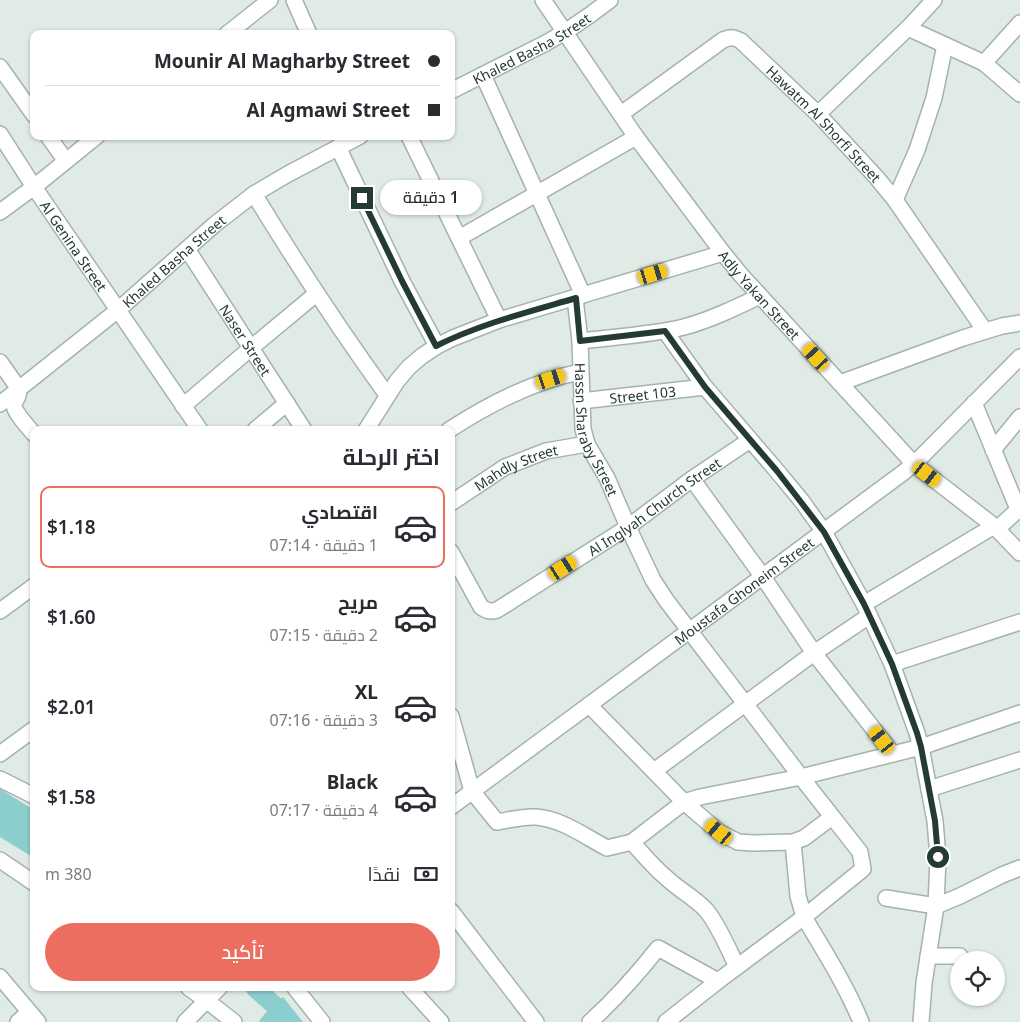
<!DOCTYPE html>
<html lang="ar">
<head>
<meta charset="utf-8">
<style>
	:root { --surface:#fff; --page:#f7f7f7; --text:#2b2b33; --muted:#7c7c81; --line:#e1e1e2; --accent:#eb6e60 }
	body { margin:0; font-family:"Noto Sans",Cairo,sans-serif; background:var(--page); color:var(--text); direction:rtl; height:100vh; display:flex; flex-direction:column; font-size:19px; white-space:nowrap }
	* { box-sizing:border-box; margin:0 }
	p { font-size:16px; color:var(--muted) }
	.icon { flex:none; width:28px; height:28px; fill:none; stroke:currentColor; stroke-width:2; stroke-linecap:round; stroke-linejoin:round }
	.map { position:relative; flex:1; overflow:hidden; direction:ltr }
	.details { position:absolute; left:30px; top:426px; width:425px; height:565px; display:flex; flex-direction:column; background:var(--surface); border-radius:10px; box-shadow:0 1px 4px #0004; direction:rtl }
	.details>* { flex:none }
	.hud { position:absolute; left:30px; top:30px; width:425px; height:110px; border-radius:10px; box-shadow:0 1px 4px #0004; direction:rtl; display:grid; align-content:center; height:110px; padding:0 15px; background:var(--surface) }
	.controls { position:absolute; left:950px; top:951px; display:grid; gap:10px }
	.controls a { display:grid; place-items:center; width:55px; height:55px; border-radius:50%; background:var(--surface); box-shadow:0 1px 4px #0004; font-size:25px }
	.end { position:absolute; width:22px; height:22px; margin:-11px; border:6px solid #233b31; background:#fff; box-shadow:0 0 0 2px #fff }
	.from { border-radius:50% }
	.bubble { position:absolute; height:35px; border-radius:18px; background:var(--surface); box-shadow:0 1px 4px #0004; font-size:16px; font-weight:600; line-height:35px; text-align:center; direction:rtl }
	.car { position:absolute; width:15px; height:30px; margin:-15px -8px; border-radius:6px; box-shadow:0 0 4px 1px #0007; background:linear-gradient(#f5c518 24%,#345 0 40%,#f5c518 0 76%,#345 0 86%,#f5c518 0) }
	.hud b { display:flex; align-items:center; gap:18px; height:48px; font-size:19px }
	.hud b+b { border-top:1px solid var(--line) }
	.hud i { width:12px; height:12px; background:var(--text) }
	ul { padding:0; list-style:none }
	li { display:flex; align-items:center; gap:15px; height:82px; margin:0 10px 8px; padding:0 5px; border:2px solid transparent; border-radius:10px }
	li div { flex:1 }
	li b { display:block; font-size:19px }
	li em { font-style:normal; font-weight:600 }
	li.on { border-color:var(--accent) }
	li>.icon { width:45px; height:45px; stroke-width:1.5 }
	h2 { padding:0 15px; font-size:22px; line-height:60px }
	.pay { display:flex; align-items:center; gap:12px; height:55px; padding:0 15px; font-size:19px }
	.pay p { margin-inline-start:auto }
	.action { display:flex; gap:10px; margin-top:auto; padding:10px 15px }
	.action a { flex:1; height:58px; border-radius:30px; background:var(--accent); color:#fff; font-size:20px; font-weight:600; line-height:58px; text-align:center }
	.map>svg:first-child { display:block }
	.water { fill:#8ccdce }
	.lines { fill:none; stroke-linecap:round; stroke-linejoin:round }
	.canal { stroke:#8ccdce; stroke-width:19 }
	.minor-casing { stroke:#a4b3ab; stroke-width:18 }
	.tertiary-casing { stroke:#a4b3ab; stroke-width:18 }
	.minor { stroke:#fff; stroke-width:15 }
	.tertiary { stroke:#fff; stroke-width:15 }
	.route { stroke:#233b31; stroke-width:6 }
	.labels { text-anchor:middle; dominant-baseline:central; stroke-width:5; stroke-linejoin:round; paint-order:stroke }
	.street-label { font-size:14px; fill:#233b31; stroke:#f2f8f4 }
</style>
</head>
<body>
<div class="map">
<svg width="1020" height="1022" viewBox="0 0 1020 1022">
	<rect width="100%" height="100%" fill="#e1ebe5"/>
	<g class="water">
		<polygon points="0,789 34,810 34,858 0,837"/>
		<polygon points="283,997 303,1022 260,1022 259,1021 273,1004"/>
	</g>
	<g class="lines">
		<polyline class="canal" points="255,988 273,1004 289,1022"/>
		<g class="minor-casing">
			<g id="minor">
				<polyline points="294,0 309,34"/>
				<path id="s1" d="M543,0l93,137 87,116 18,22 173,189 80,62 26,27"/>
				<polyline points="908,28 984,63 1020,94"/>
				<polyline points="227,34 270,0"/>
				<polyline points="984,63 1020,23"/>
				<polyline points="0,67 34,115"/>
				<polyline points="483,75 583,295"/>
				<path id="s2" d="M621,114l102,-74c7,-3 11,-3 18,1l77,73 59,64 18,22 90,131"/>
				<polyline points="818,114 908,28 934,0"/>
				<path id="s3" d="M0,134l34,53 166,243"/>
				<polyline points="48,136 66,161"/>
				<polyline points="409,136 499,320"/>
				<polyline points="338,147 402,281 437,346"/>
				<path d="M254,194c42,69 86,136 133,201"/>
				<polyline points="895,200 917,150 934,98 945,45"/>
				<polyline points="0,212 34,187 97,136"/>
				<polyline points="459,238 636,137"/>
				<path id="s4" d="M187,249l117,181"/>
				<path id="s5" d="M575,298l5,43 3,88 4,15 20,34 21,49 25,53 13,20 135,177 59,75 3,17 -59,48c20,34 42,68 57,105"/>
				<polyline points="665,331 705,387 777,471 801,500 824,532 864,604 892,664 917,733 921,747 935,821 938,857 936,906 924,983 921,1022"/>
				<path d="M580,341c33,-4 71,-6 104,-14 26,-7 51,-19 76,-31"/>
				<path d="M0,362l19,27c0,10 -4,10 -5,16 0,7 15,23 20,29"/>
				<polyline points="840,383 963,338 1002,326 1020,323"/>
				<path id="s6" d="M581,401l124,-14"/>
				<polyline points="974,403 1018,509"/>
				<polyline points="183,406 251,348 316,294"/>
				<polyline points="255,430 287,403"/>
				<polyline points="366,430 397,381 409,367 422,356 437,346 453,338 499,320 723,253"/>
				<path d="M449,430c40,-26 84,-49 131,-58"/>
				<polyline points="993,450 1020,417"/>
				<polyline points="692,479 763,577 814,653 893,754"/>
				<path id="s7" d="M451,503l54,-36 41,-16 41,-7"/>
				<polyline points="997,529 1020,508"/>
				<path id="s8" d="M451,552l30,55c6,4 9,5 16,3l131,-83 64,-48 58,-39"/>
				<polyline points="864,604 994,526"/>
				<polyline points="0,611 34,586"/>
				<polyline points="892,664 1020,622"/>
				<polyline points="589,705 684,802 719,832 738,842 753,843 793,842 804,838 832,817"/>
				<path d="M451,716l21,75 25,31c13,-2 26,-6 39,-5 26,2 48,19 71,31l25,-6 52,-40 16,-5 101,-20 120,-30 99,-34"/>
				<polyline points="0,754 34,729"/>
				<polyline points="654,771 814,653 869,616"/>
				<polyline points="929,789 1020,760"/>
				<path d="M632,842c12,14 23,27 38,39 11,10 25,17 36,29 12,14 23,40 31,57"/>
				<polyline points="886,898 936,906 960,896 1002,875 1020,868"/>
				<polyline points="451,911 536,1022"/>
				<polyline points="928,956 960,956"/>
				<polyline points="0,977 38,1022"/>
				<polyline points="410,988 441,1022"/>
				<polyline points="18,1022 29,1012"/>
				<path d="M590,1022c25,-23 47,-47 68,-74l60,33 86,-64 -6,-21 -5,-54"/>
				<polyline points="666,1022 718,981"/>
			</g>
		</g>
		<g class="tertiary-casing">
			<g id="tertiary">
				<path id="s9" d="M451,91l93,-47 21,-12 25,-17 20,-15"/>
				<path id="s10" d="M0,404l118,-94 96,-85 40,-31 34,-20 72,-38"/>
				<polyline points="0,779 34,796"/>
				<path id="s11" d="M451,807l453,-335 18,-16 98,-99"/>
				<polyline points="0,860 34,883"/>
				<polyline points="189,988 206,1000 234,1022"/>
				<polyline points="295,988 322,1022"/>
				<polyline points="185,1022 219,988"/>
			</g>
		</g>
		<use href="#minor" class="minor"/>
		<use href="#tertiary" class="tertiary"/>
	</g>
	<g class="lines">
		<path class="route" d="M362,198l40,83 34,65c44,-22 92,-34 140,-48l4,43 85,-10 40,56 72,84 47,61 40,72 28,60 25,69 4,14 14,74 3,36"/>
	</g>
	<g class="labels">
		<g class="street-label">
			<text stroke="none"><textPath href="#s9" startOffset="91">Khaled Basha Street</textPath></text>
			<text stroke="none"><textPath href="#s2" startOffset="262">Hawatm Al Shorfi Street</textPath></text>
			<text stroke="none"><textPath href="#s3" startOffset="134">Al Genina Street</textPath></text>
			<text stroke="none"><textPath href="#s10" startOffset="225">Khaled Basha Street</textPath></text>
			<text stroke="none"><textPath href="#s1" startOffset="366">Adly Yakan Street</textPath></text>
			<text stroke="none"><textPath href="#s4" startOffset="108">Naser Street</textPath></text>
			<text stroke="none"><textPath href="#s6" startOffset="62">Street 103</textPath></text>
			<text stroke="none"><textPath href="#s5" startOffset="135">Hassn Sharaby Street</textPath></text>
			<text stroke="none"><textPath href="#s7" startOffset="75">Mahdly Street</textPath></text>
			<text stroke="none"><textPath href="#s8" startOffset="268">Al Inglyah Church Street</textPath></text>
			<text stroke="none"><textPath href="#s11" startOffset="364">Moustafa Ghoneim Street</textPath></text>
		</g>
	</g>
</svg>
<div class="controls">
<a><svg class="icon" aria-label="locate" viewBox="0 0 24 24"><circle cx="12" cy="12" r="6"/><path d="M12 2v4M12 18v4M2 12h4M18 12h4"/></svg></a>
</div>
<i class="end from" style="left:938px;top:857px"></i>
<i class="end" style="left:362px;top:198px"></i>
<div class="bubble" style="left:380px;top:180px;width:102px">1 دقيقة</div>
<i class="car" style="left:653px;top:274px;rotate:73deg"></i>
<i class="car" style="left:816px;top:357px;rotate:318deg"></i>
<i class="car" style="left:551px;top:379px;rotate:72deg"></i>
<i class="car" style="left:927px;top:474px;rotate:128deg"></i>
<i class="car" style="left:563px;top:568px;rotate:57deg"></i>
<i class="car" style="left:882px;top:740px;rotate:322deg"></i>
<i class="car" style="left:719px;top:832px;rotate:310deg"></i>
<div class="hud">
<b><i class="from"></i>Mounir Al Magharby Street</b>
<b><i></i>Al Agmawi Street</b>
</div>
<section class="details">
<h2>اختر الرحلة</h2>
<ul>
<li class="on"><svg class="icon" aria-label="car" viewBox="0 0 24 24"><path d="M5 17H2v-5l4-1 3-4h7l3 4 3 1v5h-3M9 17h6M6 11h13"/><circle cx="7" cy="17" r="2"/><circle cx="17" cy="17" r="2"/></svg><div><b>اقتصادي</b><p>1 دقيقة · 07:14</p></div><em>$1.18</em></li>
<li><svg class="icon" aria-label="car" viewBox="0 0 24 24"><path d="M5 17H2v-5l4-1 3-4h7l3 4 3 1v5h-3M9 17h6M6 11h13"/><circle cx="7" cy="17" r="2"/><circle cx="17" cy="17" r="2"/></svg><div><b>مريح</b><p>2 دقيقة · 07:15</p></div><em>$1.60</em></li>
<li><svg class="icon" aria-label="car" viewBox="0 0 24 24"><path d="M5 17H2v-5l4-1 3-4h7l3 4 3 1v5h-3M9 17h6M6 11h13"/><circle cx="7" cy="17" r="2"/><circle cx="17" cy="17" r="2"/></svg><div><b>XL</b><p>3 دقيقة · 07:16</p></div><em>$2.01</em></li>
<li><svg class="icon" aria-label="car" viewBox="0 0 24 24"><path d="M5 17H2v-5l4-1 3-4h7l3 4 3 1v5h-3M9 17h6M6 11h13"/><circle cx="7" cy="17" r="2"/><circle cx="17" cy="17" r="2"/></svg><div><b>Black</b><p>4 دقيقة · 07:17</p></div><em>$1.58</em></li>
</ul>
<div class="pay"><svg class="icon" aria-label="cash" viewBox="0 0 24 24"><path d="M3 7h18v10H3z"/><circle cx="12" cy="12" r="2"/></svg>نقدًا<p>380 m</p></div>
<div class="action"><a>تأكيد</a></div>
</section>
</div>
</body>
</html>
